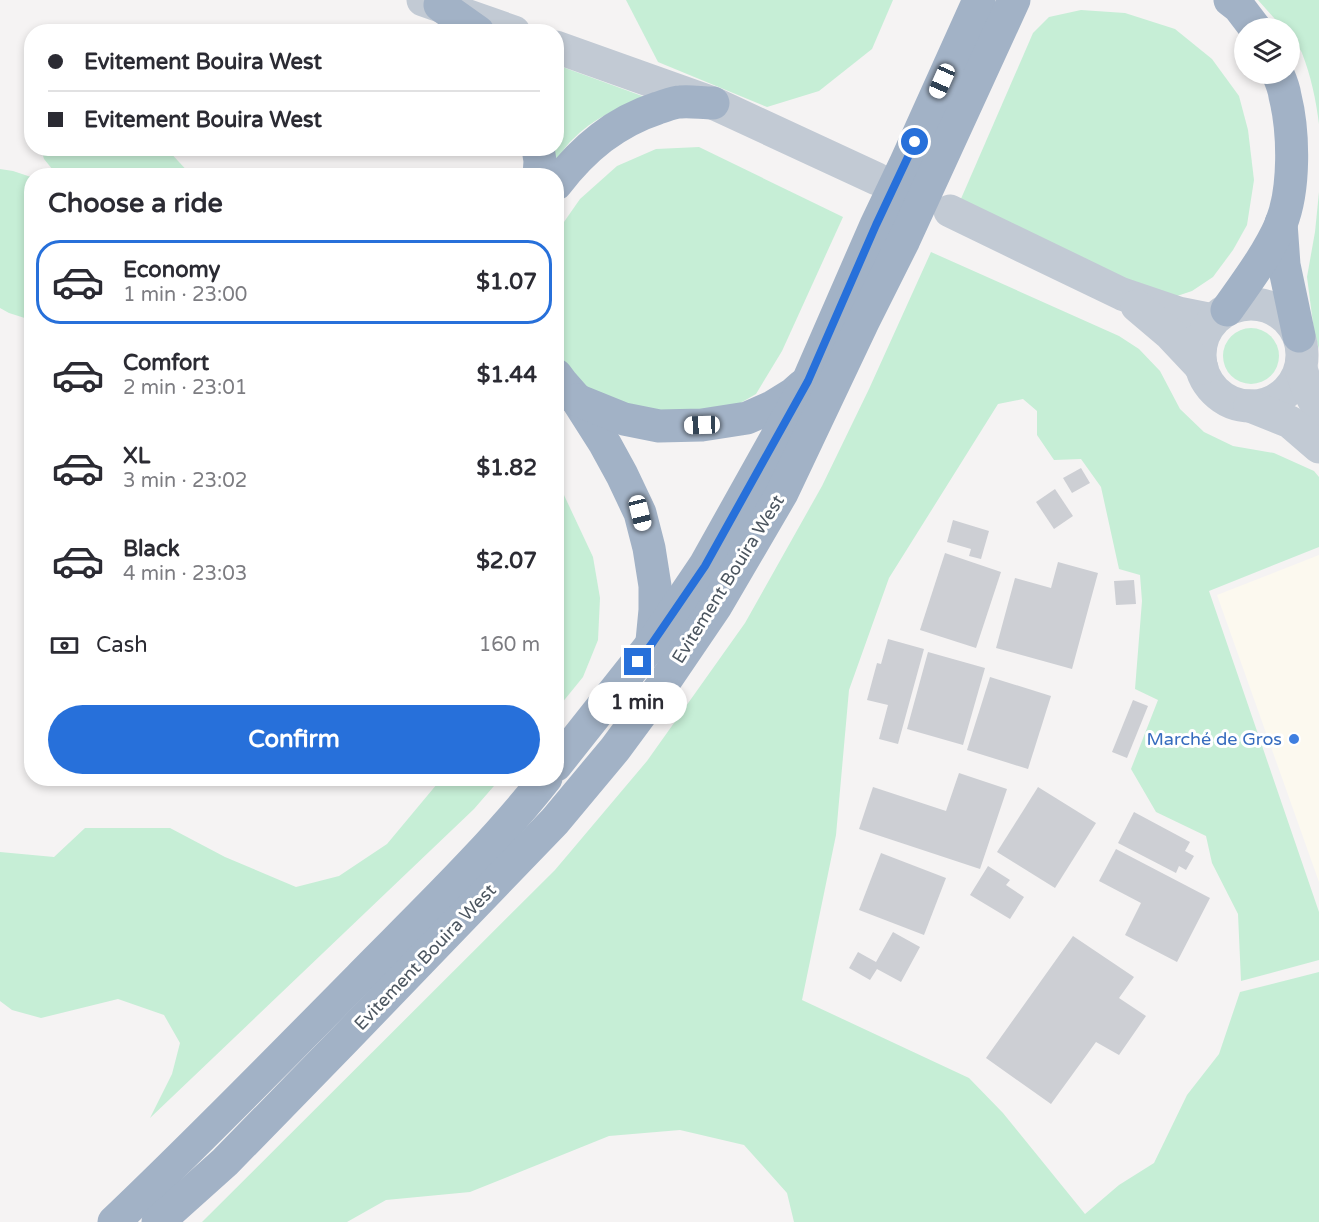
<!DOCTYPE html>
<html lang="en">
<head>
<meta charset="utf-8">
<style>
	:root { --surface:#fff; --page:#f2f2f3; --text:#2b2b33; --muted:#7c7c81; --line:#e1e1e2; --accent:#2770da }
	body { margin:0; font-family:"Varela Round",sans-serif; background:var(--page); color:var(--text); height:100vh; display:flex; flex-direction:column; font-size:22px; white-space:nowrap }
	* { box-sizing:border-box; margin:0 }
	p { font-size:20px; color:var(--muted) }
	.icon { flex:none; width:33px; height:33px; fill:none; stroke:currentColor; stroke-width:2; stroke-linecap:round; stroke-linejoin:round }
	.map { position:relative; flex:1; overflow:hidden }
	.drawer { position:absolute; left:24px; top:168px; width:540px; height:618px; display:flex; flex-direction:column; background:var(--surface); border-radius:24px; box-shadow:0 3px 9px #0003 }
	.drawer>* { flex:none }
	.top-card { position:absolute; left:24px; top:24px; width:540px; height:132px; border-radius:24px; box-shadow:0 3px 9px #0003; display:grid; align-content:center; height:132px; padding:0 24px; background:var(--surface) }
	.fabs { position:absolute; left:1234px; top:18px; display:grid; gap:12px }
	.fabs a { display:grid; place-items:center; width:66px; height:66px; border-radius:50%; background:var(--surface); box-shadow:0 3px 9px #0003; font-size:30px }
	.end { position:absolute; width:27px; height:27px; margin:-14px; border:8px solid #2770da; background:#fff; box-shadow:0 0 0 3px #fff }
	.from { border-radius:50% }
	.bubble { position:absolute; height:42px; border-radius:21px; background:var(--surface); box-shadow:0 3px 9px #0003; font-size:20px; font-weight:800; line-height:42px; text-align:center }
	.car { position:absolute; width:18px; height:36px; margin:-18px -9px; border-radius:8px; box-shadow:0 0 4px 2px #0007; background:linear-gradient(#fff 24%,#345 0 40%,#fff 0 76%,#345 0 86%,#fff 0) }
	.top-card b { display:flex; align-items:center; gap:21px; height:57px; font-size:22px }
	.top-card b+b { border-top:2px solid var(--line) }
	.top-card i { width:15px; height:15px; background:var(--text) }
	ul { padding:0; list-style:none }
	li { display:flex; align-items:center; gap:18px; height:84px; margin:0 12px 9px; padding:0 12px; border:3px solid transparent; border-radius:24px }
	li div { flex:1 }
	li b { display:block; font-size:22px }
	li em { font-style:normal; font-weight:800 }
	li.current { border-color:var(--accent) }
	li>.icon { width:54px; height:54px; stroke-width:1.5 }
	h2 { padding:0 24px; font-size:27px; line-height:72px }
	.pay { display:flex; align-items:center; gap:15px; height:66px; padding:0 24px; font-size:22px }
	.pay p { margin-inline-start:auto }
	.action { display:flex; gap:12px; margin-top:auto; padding:12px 24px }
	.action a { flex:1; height:69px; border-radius:36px; background:var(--accent); color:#fff; font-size:24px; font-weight:800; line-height:69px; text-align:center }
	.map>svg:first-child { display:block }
	.commercial { fill:#fcf9ef }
	.green { fill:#c6eed6 }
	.building { fill:#cdcfd4 }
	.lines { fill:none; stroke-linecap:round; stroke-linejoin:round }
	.secondary { stroke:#c2cad4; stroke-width:33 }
	.trunk { stroke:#a2b2c6; stroke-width:33 }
	.route { stroke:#2770da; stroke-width:8 }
	.shop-dot { fill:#3f7fe0; stroke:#fff; stroke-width:2 }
	.labels { text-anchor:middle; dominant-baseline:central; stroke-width:6; stroke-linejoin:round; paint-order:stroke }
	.street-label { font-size:18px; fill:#4b555f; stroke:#fff }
	.shop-label { font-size:18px; fill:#366cbe; stroke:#fff; text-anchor:end }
</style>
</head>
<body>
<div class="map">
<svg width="1319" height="1222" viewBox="0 0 1319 1222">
	<rect width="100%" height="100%" fill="#f5f3f3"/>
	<polygon class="commercial" points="1319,555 1319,882 1217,595"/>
	<g class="green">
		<polygon points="626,0 893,0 872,49 819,91 767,107 658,62"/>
		<path d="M1258,0h61v124c-3,-24 -8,-48 -17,-71 -4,-10 -12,-11 -12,-25h-7z"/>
		<polygon points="1081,10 1125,13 1175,29 1212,59 1239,96 1248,130 1254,180 1247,225 1233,250 1213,277 1192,291 1165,300 957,208 1033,33 1049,17"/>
		<path d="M557,65l88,32c-26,10 -53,22 -73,43 -7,6 -12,16 -17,23l-1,-14 2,-1z"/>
		<polygon points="699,147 843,217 782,351 756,394 718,416 595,407 557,363 557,232 580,199 617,166 656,149"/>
		<polygon points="41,149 167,149 191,175 57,175 44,159"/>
		<polygon points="0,169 13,171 31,177 31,320 9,313 0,308"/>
		<polygon points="1319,192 1319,349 1314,331 1307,277 1315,232"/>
		<polygon points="931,252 1119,336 1139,349 1160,371 1180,409 1204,432 1233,446 1274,453 1314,471 1319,477 1319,547 1209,591 1319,912 1319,960 1241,981 1238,914 1212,863 1206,836 1156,812 1131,769 1158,700 1135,689 1142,601 1140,575 1119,569 1101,487 1081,459 1054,460 1037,435 1037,411 1023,399 998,404 889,578 849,690 836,835 802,1000 969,1078 1003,1113 1085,1214 1119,1185 1154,1163 1187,1095 1219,1054 1240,992 1319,972 1319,1222 794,1222 787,1193 744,1145 680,1130 609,1136 470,1192 386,1200 347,1222 202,1222 555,870 647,761 745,623 822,486 869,389"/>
		<circle cx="1251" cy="356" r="28"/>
		<polygon points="556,478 593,557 600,598 598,640 583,677 557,709"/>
		<polygon points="442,778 500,779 474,809 150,1118 172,1074 180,1043 164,1015 118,999 41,1018 12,1010 0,1001 0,852 54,857 85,828 170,828 225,857 296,887 339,876 387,844"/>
	</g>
	<g class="building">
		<polygon points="1081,468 1090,483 1072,493 1063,478"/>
		<polygon points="1055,489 1073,516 1054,529 1036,502"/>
		<polygon points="953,520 989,531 981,559 969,556 971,549 947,542"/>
		<polygon points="945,553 1001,572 976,648 920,630"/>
		<polygon points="1058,562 1098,573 1072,669 996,648 1015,578 1051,588"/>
		<polygon points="1134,580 1136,604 1116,605 1114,581"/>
		<polygon points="888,639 924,649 898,744 879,739 888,705 867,700 877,663 881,664"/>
		<polygon points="928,652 985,668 963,745 907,729"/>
		<polygon points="990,677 1051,696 1028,769 967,750"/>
		<polygon points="1133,700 1148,706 1127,758 1112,752"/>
		<polygon points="959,773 1007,789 980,869 859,829 873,787 946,811"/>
		<polygon points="1038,787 1096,823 1055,888 997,852"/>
		<polygon points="1134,812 1190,842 1185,851 1194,856 1186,870 1179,866 1176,873 1118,843"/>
		<polygon points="1116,849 1210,898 1177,962 1125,935 1141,903 1099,881"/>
		<polygon points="881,853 946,878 924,935 859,910"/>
		<polygon points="988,866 1010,880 1006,885 1024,897 1010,919 970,895"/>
		<polygon points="893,932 920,947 901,982 877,969 870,980 849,968 858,952 876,962"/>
		<polygon points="1073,936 1134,977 1119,998 1146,1016 1119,1055 1096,1042 1051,1104 986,1058"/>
	</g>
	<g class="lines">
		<g class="secondary">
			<polyline points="423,0 514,32"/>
			<polyline points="556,47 713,103 877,179"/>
			<polyline points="950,211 1122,294 1178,313 1213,320"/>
			<circle cx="1251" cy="355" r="51"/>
			<polyline points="1137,306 1170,334 1202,368"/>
			<polyline points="1301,369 1307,387 1319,410"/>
			<polyline points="1250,406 1290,422 1319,447"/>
		</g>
		<g class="trunk">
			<polyline points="1230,0 1239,7 1255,28"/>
			<polyline points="440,5 478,32"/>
			<polyline points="538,148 540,161 539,176"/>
			<path d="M556,184c28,-36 59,-62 102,-76 7,-2 15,-6 22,-6 11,-1 22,1 33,1"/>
			<polyline points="1281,223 1284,265 1299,336"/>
			<path d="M1227,310c19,-27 41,-56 54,-86 14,-35 13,-92 4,-128 -1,-8 -4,-15 -7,-22"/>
			<polyline points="556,375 562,383 577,400 605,444 622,475 640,513 649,548 655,586 655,610 652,641"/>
			<polyline points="577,400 624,419 659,426 702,425 747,418 772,407 793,394 802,386"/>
			<polyline points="556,765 651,645 705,565 808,381 876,225 906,162 979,0"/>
			<path d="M114,1222c84,-80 164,-162 245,-244 63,-64 131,-129 187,-200"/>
			<polyline points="158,1222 225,1162 346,1038 555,821 615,749 663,684 716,606 782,493 863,322 904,240 1014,0"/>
		</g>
	</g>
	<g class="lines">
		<polyline class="route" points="638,662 651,645 705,566 808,381 876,225 915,142"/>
	</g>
	<circle class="shop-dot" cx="1294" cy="739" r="6"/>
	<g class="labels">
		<g class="street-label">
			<text transform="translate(728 579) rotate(-58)">Evitement Bouira West</text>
			<text transform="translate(425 957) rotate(-46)">Evitement Bouira West</text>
		</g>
		<g class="shop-label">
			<text x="1282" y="739">Marché de Gros</text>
		</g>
	</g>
</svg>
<div class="fabs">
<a><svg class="icon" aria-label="layers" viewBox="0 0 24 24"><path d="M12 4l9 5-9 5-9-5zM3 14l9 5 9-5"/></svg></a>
</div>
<i class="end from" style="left:915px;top:142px"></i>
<i class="end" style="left:638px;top:662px"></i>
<div class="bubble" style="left:588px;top:682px;width:99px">1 min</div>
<i class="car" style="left:942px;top:81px;rotate:204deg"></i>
<i class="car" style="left:702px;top:425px;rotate:268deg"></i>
<i class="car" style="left:640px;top:513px;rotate:166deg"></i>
<div class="top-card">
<b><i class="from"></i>Evitement Bouira West</b>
<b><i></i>Evitement Bouira West</b>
</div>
<section class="drawer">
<h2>Choose a ride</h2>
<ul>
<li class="current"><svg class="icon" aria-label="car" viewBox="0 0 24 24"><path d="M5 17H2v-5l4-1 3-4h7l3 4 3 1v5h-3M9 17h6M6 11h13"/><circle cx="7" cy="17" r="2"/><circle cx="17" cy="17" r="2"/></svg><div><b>Economy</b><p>1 min · 23:00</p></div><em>$1.07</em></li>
<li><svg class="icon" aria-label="car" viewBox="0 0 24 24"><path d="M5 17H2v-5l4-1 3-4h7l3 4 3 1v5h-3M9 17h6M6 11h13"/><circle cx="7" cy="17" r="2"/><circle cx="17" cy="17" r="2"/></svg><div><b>Comfort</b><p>2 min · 23:01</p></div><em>$1.44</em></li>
<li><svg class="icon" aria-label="car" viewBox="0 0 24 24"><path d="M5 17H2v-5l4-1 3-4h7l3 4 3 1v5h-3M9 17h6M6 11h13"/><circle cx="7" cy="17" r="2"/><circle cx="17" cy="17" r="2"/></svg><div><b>XL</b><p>3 min · 23:02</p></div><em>$1.82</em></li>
<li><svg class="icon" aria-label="car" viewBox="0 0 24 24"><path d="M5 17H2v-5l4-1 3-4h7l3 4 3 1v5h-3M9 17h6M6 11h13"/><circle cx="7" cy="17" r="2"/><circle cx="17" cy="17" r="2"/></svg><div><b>Black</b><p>4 min · 23:03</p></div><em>$2.07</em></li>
</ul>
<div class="pay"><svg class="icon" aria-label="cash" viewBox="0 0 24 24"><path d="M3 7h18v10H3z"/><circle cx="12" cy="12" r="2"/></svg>Cash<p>160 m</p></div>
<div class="action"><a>Confirm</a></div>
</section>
</div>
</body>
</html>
